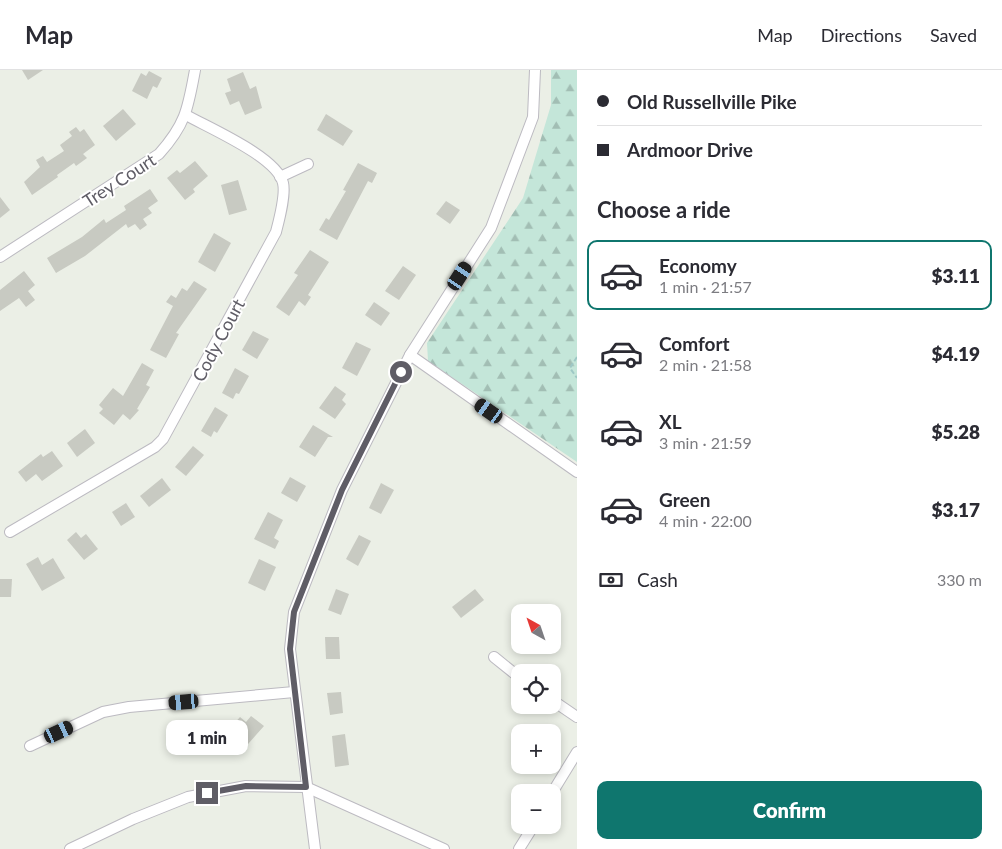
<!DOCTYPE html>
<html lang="en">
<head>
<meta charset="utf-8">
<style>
	:root { --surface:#fff; --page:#f2f2f3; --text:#2b2b33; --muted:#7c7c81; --line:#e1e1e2; --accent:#0f766e }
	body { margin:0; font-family:Lato,sans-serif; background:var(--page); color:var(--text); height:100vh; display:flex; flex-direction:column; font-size:19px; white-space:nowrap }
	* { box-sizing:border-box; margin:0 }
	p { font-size:16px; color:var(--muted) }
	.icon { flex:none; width:28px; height:28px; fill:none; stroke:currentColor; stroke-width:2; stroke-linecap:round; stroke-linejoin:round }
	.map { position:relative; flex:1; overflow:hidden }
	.drawer { display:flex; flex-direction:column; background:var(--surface); width:425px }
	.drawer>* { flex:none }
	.guide { display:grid; align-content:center; height:110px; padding:0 20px; background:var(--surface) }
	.needle { width:32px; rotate:320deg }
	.controls { position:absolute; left:511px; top:534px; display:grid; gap:10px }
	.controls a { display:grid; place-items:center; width:50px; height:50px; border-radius:10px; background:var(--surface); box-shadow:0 2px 8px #0003; font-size:25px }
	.end { position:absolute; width:22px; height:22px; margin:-11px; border:6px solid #5f5d66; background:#fff; box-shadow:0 0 0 2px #fff }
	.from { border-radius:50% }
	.bubble { position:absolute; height:35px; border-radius:10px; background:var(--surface); box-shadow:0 2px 8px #0003; font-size:16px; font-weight:800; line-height:35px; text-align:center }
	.car { position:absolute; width:15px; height:30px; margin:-15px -8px; border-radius:6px; box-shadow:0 0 4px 1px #0007; background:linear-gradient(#222 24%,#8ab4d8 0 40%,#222 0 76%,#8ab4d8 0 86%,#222 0) }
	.guide b { display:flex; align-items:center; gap:18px; height:48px; font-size:19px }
	.guide b+b { border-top:1px solid var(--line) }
	.guide i { width:12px; height:12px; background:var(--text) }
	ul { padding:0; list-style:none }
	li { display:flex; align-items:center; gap:15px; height:70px; margin:0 10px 8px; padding:0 10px; border:2px solid transparent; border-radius:10px }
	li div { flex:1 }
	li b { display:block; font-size:19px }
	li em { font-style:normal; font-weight:800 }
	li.active { border-color:var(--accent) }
	li>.icon { width:45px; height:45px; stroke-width:1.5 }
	h2 { padding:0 20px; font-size:22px; line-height:60px }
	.pay { display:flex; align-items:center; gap:12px; height:55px; padding:0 20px; font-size:19px }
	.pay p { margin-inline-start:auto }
	.cta { display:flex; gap:10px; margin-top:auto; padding:10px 20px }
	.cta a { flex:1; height:58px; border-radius:10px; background:var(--accent); color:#fff; font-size:20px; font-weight:800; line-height:58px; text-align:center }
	header { display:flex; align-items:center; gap:30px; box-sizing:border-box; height:70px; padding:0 25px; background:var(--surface); border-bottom:1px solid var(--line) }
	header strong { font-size:24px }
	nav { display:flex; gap:28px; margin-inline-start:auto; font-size:18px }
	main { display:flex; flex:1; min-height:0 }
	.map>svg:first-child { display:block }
	.forest { fill:url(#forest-firs) }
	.building { fill:#c8cac2 }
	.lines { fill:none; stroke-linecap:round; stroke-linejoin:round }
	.minor-casing { stroke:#bcbac1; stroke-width:12 }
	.path { stroke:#9ec8c5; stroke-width:2; stroke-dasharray:5 2.5; stroke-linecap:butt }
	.minor { stroke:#fff; stroke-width:10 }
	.route { stroke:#5f5d66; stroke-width:6 }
	.labels { text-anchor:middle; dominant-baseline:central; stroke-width:4; stroke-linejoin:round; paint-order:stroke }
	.street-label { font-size:18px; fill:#5f5d66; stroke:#fff }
</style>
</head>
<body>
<header>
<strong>Map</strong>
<nav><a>Map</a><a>Directions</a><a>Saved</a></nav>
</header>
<main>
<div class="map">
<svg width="577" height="779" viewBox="0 0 577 779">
	<defs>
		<pattern id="forest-firs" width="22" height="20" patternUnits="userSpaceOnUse" patternTransform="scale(1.25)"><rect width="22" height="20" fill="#c4e6d9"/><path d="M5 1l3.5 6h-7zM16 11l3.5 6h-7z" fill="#a2beb4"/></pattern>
	</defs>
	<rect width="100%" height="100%" fill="#ebefe6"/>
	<polygon class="forest" points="551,0 577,0 577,392 428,291 427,273 523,128 551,35"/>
	<g class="building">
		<polygon points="22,0 43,0 28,10"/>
		<polygon points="149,1 162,8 157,18 153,16 147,29 132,21 141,3 146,6"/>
		<polygon points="243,2 250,19 256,16 262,38 245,45 239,31 230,35 225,23 231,21 227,9"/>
		<polygon points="123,39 136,54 116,71 103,56"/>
		<polygon points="326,44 353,61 343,76 317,60"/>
		<polygon points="76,57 80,62 84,59 95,75 83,84 87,88 76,96 74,93 57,105 58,107 32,125 24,112 40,97 36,90 43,86 47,92 64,81 60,75 72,66 69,62"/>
		<polygon points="195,91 208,106 193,119 195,122 185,130 167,108 177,100 180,103"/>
		<polygon points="358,93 377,103 372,113 368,111 337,170 319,160 326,148 329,150 346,121 343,120"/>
		<polygon points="238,110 247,140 229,145 221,115"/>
		<polygon points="150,119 158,131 148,138 152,143 143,149 147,155 140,160 135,154 128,158 126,154 85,186 56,203 47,188 82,167 104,149 106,153 126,140 124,136"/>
		<polygon points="0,127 10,140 0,148"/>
		<polygon points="446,131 460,140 450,154 436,144"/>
		<polygon points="214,163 231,173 215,202 198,192"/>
		<polygon points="310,180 329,192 308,225 311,227 305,236 299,231 289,246 276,237 298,205 294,203"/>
		<polygon points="403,196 416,205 399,230 385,221"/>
		<polygon points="24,201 35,215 28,221 35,230 26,237 19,228 0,241 0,220"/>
		<polygon points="194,211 207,219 176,263 179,264 166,288 150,280 173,236 166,232 171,225 176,228 182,218 187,221"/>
		<polygon points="374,232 390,243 381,256 365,245"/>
		<polygon points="253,261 269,269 257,289 242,280"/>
		<polygon points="356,272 371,279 357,306 342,298"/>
		<polygon points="142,293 154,300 146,315 150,317 137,339 139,340 130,350 123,344 114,355 99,343 103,339 99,335 113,318 123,326"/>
		<polygon points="235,298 249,306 239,324 236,323 233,329 222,323"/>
		<polygon points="335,316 346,324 342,330 346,334 335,349 319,338"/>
		<polygon points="215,337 228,345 217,363 214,361 211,367 201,361"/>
		<polygon points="313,355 333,367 328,367 315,387 299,377"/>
		<polygon points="85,359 95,373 77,387 67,373"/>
		<polygon points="193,376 204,385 186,406 175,397"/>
		<polygon points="52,381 63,396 42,411 36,404 26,412 18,402 41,384 43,387"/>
		<polygon points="290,407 306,416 297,432 281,423"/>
		<polygon points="162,408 171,420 149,437 140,426"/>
		<polygon points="381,413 394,420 381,444 369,438"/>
		<polygon points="126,433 135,447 121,456 112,442"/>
		<polygon points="268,442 283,450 274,468 279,471 275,479 254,469"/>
		<polygon points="76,462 81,468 86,464 98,479 84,490 67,470"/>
		<polygon points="359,465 371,471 358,496 346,489"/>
		<polygon points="38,487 42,495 53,488 65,508 42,521 26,494"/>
		<polygon points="259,489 276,497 265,521 248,513"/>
		<polygon points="0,509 12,509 11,527 0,527"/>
		<polygon points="336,519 349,524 341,545 328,540"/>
		<polygon points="475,519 484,530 461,548 452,537"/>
		<polygon points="325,567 339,567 340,589 326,589"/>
		<polygon points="341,622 343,643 330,645 327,623"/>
		<polygon points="251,646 264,656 241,682 230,673 239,662 232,656 240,647 246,652"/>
		<polygon points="345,664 349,695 335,697 332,666"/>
	</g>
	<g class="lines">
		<g class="minor-casing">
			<g id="minor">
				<polyline points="280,107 308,94"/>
				<path d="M0,187l159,-103c27,-30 29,-46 36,-84"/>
				<polyline points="410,285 577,402"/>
				<path d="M10,462l145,-85 8,-8 113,-207c3,-12 10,-37 7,-49 -6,-26 -74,-55 -97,-68"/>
				<polyline points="494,587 520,608"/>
				<polyline points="552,630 577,647"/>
				<polyline points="30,676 103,642 129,637 294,622"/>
				<polyline points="552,723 577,682"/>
				<polyline points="70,779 133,749 188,727 246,716 306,717 444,779"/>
				<polyline points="315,779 290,579 294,542 342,420 410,285 491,158 533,47 535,0"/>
				<polyline points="519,779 534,755"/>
			</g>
		</g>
		<polyline class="path" points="577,287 570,298 577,308"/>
		<use href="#minor" class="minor"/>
	</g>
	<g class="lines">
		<polyline class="route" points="207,723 246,716 306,717 290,579 294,542 342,420 401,302"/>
	</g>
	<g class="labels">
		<g class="street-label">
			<text transform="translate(119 110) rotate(-33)">Trey Court</text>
			<text transform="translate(218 270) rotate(-62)">Cody Court</text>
		</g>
	</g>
</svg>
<div class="controls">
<a><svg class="needle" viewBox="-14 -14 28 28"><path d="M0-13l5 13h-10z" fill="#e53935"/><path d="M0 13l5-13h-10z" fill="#7c7c81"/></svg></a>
<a><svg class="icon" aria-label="locate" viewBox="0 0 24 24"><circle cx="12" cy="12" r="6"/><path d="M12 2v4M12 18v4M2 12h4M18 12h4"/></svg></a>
<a>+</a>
<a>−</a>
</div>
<i class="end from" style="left:401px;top:302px"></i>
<i class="end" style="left:207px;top:723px"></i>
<div class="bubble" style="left:166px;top:650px;width:82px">1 min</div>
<i class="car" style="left:460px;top:206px;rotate:33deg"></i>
<i class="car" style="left:489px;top:341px;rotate:305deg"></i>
<i class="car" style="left:184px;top:632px;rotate:265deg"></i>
<i class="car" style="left:59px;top:662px;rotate:65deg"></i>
</div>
<section class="drawer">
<div class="guide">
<b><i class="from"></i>Old Russellville Pike</b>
<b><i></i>Ardmoor Drive</b>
</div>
<h2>Choose a ride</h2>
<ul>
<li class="active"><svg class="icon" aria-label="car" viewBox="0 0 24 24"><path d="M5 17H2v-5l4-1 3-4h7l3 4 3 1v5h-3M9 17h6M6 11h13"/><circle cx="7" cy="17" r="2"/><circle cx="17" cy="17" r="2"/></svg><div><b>Economy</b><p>1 min · 21:57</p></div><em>$3.11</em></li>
<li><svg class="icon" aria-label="car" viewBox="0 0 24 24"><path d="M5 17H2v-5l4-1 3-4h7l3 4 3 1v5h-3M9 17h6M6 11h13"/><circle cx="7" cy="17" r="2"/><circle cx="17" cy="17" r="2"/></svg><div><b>Comfort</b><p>2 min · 21:58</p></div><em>$4.19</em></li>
<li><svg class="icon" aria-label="car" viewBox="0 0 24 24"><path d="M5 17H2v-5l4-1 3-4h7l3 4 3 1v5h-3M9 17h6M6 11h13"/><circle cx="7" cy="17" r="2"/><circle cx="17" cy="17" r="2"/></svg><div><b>XL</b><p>3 min · 21:59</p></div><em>$5.28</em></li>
<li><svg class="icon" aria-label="car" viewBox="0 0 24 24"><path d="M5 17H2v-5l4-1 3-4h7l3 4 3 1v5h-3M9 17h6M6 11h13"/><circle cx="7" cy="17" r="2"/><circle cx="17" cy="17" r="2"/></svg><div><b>Green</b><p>4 min · 22:00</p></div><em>$3.17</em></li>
</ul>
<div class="pay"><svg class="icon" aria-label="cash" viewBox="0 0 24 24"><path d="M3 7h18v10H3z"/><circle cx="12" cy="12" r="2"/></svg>Cash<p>330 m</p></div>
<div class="cta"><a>Confirm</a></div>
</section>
</main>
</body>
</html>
